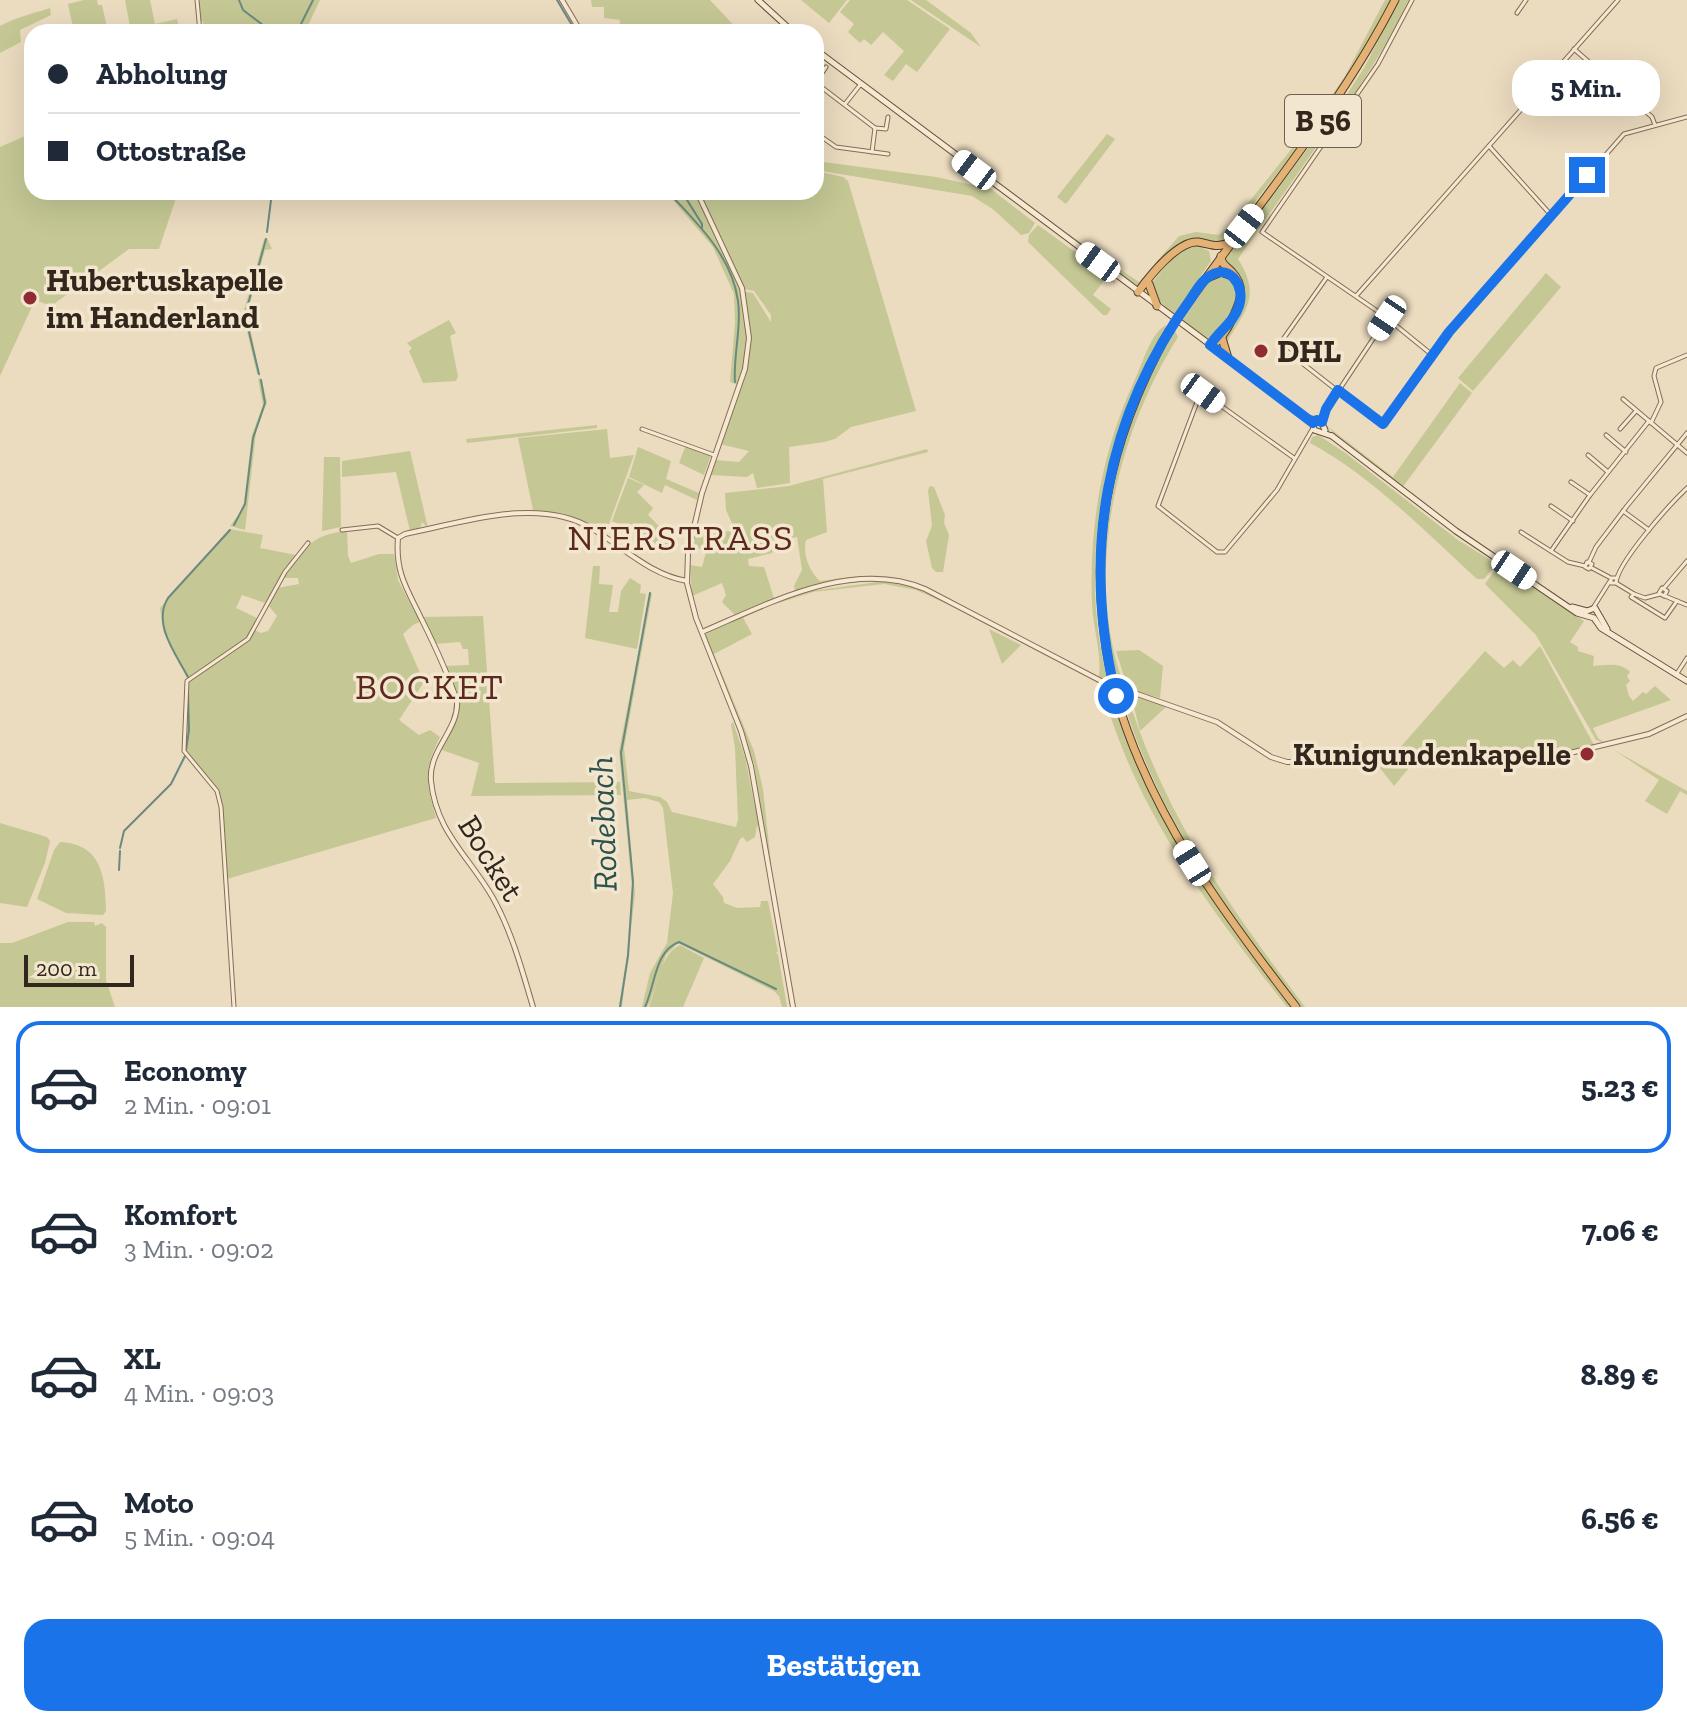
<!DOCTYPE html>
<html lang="de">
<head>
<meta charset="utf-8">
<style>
	:root { --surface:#fff; --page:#f2f2f3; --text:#1f2937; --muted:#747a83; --line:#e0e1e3; --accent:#1a73e8 }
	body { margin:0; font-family:"Zilla Slab",serif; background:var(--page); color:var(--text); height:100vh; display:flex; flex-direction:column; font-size:30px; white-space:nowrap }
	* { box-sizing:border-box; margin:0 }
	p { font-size:26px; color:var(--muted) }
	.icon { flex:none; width:44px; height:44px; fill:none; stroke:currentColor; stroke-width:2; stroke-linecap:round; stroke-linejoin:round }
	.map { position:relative; height:1007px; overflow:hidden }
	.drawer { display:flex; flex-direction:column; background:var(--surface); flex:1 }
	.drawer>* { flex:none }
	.top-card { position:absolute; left:24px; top:24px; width:800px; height:176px; border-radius:24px; box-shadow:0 8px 32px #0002; display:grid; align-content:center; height:176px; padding:0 24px; background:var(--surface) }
	.scale { position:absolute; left:24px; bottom:20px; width:110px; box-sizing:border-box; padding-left:8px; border:4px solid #33261c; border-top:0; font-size:22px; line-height:28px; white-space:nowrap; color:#33261c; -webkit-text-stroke:6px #f3e6ce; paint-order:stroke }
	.end { position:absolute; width:36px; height:36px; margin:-18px; border:10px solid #1a73e8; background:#fff; box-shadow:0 0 0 4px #fff }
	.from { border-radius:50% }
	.bubble { position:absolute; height:56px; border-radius:24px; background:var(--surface); box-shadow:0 8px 32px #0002; font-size:26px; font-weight:700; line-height:56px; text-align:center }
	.car { position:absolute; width:24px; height:48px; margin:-24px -12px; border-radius:10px; box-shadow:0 0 6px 2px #0007; background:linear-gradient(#fff 24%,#345 0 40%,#fff 0 76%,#345 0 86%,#fff 0) }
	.top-card b { display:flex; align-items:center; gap:28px; height:76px; font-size:30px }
	.top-card b+b { border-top:2px solid var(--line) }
	.top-card i { width:20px; height:20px; background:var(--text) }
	ul { padding:14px 0 0; list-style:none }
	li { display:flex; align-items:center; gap:24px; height:132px; margin:0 16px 12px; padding:0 8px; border:4px solid transparent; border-radius:24px }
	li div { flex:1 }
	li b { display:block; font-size:30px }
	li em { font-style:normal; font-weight:700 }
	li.on { border-color:var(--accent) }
	li>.icon { width:72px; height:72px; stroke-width:1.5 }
	.action { display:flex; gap:16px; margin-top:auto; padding:16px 24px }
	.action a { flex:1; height:92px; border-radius:24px; background:var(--accent); color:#fff; font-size:32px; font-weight:700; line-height:92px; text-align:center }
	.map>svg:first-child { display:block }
	.green { fill:#c5c894 }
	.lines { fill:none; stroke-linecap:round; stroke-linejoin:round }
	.stream { stroke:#6a8a80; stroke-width:2 }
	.minor-casing { stroke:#836d58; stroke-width:5 }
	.tertiary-casing { stroke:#836d58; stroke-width:6 }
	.secondary-casing { stroke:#644e3c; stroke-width:7 }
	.trunk-casing { stroke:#503b2d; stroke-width:9 }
	.minor { stroke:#f7e9d1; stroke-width:3 }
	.tertiary { stroke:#f7e9d1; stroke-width:4 }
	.secondary { stroke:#f7e9d1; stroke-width:5 }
	.trunk { stroke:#e3b274; stroke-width:7 }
	.trunk-bridge-casing { stroke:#503b2d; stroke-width:9; stroke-linecap:butt }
	.trunk-bridge { stroke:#e3b274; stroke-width:7 }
	.route { stroke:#1a73e8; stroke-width:10 }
	.poi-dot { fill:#8f2c32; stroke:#f3e6ce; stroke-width:3 }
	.labels { text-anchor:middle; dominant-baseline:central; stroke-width:7; stroke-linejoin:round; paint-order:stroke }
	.shield { fill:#f3e6ce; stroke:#6d6051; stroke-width:2 }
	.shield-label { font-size:30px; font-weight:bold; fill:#33261c }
	.poi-label { font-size:32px; font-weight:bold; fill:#33261c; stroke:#f3e6ce; text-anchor:start }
	.street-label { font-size:32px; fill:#33261c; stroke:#f3e6ce }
	.water-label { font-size:34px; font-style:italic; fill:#2c524e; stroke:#f3e6ce }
	.quarter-label { font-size:36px; letter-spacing:2px; fill:#5d281e; stroke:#f3e6ce }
</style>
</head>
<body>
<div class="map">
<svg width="1687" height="1007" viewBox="0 0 1687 1007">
	<rect width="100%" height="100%" fill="#ebdbbf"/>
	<g class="green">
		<polygon points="84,0 97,0 98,5 102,5 108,32 74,32 68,4"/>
		<polygon points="125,0 150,0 155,24 177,19 180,32 131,32"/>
		<polygon points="199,0 320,0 305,32 204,32 203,21 199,22"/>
		<polygon points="591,0 710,0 740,32 619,32 620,20 604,18 604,7 592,7"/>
		<polygon points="801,0 847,0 829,23"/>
		<polygon points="850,0 907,0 950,29 917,72 906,64 893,81 884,75 904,51 883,32 871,45 864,39 860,43 848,32 854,24 840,12"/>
		<polygon points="911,0 926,0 971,33 981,47"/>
		<path d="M1385,0h5l-25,48 -39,62 -101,131c-11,6 -21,-3 -32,-2 -22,0 -41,32 -55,47l-87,-61 1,-2 87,59 40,-46 17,-4 23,3 14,-13 84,-105 28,-41z"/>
		<path d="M1399,0h11l-22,41 -39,62 -9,10 -102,146c24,38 7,51 -12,85l-3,-7c11,-15 29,-35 17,-55 -5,-8 -11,-14 -14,-23l114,-154 24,-37z"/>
		<path d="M50,8l1,7 -31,15 1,12 -21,11v-27c16,-9 32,-12 50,-18z"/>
		<polygon points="32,133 32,192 178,192 159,249 129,249 51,306 35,300 0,376 0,147"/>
		<polygon points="1107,134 1115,139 1066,204 1057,197"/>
		<polygon points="816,161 936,177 973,185 978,179 1035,223 1029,233 1021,235 994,210 972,196 816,170"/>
		<polygon points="816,171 843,177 848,181 916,411 851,427 835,439 824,442 789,447 790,483 757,488 753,473 747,477 711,475 715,460 739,462 749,451 720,444 740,386 730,382 735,323 734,294 713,247 666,192 695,192 741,291 753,293 771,322 771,315 754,291 744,289 699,192 816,192"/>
		<polygon points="1038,225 1115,281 1115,284 1106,278 1093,295 1111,309 1107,315 1103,315 1028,242 1029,235"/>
		<polygon points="267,238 272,249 265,250 247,313 260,377 257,374 243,314 264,239"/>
		<polygon points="1196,245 1209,251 1211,261 1174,315 1156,298 1151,284 1180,249"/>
		<polygon points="1546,273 1561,287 1473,391 1458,378"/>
		<path d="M1217,275l15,3c14,22 -5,43 -19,59l-6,1 -25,-17 25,-37z"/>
		<polygon points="449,320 456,333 450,336 458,376 456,381 423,383 409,351 412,348 407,343"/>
		<path d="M1166,325c-2,10 -11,25 -18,36 -8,17 -15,34 -22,51 -33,84 -41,182 -18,270l-9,-5c3,-23 -6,-49 -7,-73 -3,-80 10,-154 44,-227 7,-15 15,-44 30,-52z"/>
		<path d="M1175,331l3,6c-61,97 -94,233 -56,343l-4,6c-25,-95 -16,-194 21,-284 10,-25 21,-49 36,-71z"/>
		<polygon points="261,378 267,402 256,432 245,530 230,526 240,513 244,502 252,435 263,405 258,379"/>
		<polygon points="1460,383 1472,393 1402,488 1343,443 1327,426 1393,477"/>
		<polygon points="597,425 597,428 467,443 466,439"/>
		<polygon points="607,429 610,458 634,455 606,532 601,532 575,519 533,510 518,438"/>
		<path d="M1318,435l26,17 114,88 39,24 -13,15h-7c-49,-45 -108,-105 -167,-136l2,-6z"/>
		<polygon points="686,445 711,455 704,475 679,463"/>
		<polygon points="638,447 671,461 666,479 699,493 697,500 665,485 662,493 629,477"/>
		<path d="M927,449l1,3 -105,27 4,53 -21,8c-4,14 4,32 14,41 55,-8 77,-10 126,16l-46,-18 -83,6 -22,6 -1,-5 8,-16 -5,-33 -21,4 -4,12 -24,6 1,7 15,1 10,31 -39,17 -13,-13 4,-7 -4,-12 -30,13 -2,-31 12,2 4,-15 -13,-6 4,-17 14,1 1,4 23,-4 -9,-20 -1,-17 64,-7z"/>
		<polygon points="410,451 428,528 422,522 420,529 410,531 396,472 342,477 342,461"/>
		<polygon points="324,457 340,457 341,527 322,531"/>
		<polygon points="628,478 644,485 637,492 653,508 648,515 676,543 670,554 643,534 612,521"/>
		<polygon points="930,486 934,487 945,515 944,523 949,535 943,572 936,572 932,568 926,541 932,526 928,490"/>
		<polygon points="229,529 263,535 260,548 296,555 265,603 242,595 236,608 257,618 246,639 187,678 164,633 160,608"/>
		<path d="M347,531l1,25 3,7 28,-9h15l4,26 22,42 -7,3 -10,9 21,48 -25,38 20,15 11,-5 10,7c-17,35 -14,44 -4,81l-209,61c-4,-58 3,-84 -42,-127l2,-70c22,-19 53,-27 68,-52l6,3 7,-2 9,-15 -9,-11 9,-17 22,-4 -1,-6h-15c21,-29 26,-43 64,-47z"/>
		<path d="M1500,563l84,58 -14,21 8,5v4l16,5 -1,10c13,-1 28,-4 37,6l-3,4 3,5 -4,4 3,11 4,5 10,-9 3,2 9,-8 16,14 -78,28 5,10 7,5 -9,-3 -60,-105 -51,-51z"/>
		<polygon points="593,566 600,566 599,584 613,585 609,612 618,612 621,591 630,578 641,585 640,593 646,594 637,649 585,638"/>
		<polygon points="884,581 916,588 968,613 916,590 884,584 813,592 750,612 804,592"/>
		<path d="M650,592l2,2 -28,154 5,43 31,6 7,5 5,10 64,15 2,-8 -3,-71 -4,-24 2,-2 12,35 10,50 1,-3 -10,-49 -15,-45c16,41 23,79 28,121l-2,-6 -2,12 -8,5 -4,-5 -3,2 -10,22 -17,23 10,13 1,6 13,5 23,-1 1,-6h7l10,51 -3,1 3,1 9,53h-5l-3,-11 -5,-5 -96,-48 -12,12 -16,47 -3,5h-5l8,-34 17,-30 6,-50 -10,-85 -4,-6 -14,-4 -18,2 8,94 -13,113h-3l8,-53 5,-67 -13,-136z"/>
		<polygon points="483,616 495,783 620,782 621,795 471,796 479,763 439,749 459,709 445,666 469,665 468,649 463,649 460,642 435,644 423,617"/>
		<polygon points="742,616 752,634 714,654 754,751 763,789 773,882 754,764 705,636 708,631"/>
		<polygon points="989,629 1021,645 1002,664"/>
		<polygon points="1540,646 1594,745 1541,756 1390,759 1485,651 1504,668 1513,660 1520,667"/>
		<polygon points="1139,650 1163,666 1160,698 1128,689 1116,651"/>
		<path d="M1107,689l5,4c32,119 105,219 179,314h-4c-76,-97 -150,-194 -184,-315z"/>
		<path d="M1120,691l7,3c38,123 102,212 178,313h-4c-77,-99 -145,-194 -181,-316z"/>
		<polygon points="1135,695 1167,706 1140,731 1132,699"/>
		<polygon points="1614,750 1687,791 1687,795 1680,791 1667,814 1645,801 1659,780"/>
		<polygon points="1382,763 1413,763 1394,786 1380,768"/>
		<polygon points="0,823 47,837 50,841 45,863 27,907 0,903"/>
		<path d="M60,842c42,2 45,35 46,69l-3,4 -37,-2 -29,-14 17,-49z"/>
		<polygon points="68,922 94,922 95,926 102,923 106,927 106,980 115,1007 0,1007 0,943 12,943"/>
		<path d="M680,945l24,13 -21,49h-34c8,-19 11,-53 31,-62z"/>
	</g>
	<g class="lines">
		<g class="stream">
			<polyline points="239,0 243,10 272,32"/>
			<polyline points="557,0 576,32"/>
			<polyline points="297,32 313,0"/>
			<path d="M668,192c29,31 64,64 70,109 4,26 -5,54 -3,81"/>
			<polyline points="682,192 702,224 702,228"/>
			<polyline points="267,232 272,192"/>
			<polyline points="259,374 245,315 266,239"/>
			<polyline points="234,525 245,504 253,438 265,403 261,380"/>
			<path d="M188,677c-12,-23 -36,-53 -20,-79l62,-68"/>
			<polyline points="186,750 189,730 188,691"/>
			<polyline points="120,848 124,831 171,784 185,756"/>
			<polyline points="119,870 120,851"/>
			<polyline points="620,1007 628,956 633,882 621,753 650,593"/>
			<path d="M645,1007c10,-21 10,-57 34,-65l97,47"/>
		</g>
		<g class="minor-casing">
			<g id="minor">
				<polyline points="197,0 200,32"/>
				<polyline points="1412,0 1378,64 1262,232 1383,315 1431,354 1624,134 1687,117"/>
				<polyline points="1517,13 1526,0"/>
				<polyline points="1574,49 1652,117 1655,125"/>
				<polyline points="816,82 826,67"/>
				<polyline points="816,83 875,128 872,152"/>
				<polyline points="845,104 860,85"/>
				<polyline points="875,128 886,129 888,117"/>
				<polyline points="816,133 836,147 888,154"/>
				<polyline points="1489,146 1551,215"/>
				<polyline points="1327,277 1279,345 1380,424 1384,423 1431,354"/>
				<polyline points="1356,296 1618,0"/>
				<polyline points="1623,399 1687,453"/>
				<polyline points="1319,420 1387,318"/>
				<polyline points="1651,423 1661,402 1654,376 1656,368 1687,355"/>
				<polyline points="642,429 714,455"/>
				<polyline points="1620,429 1636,411"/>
				<polyline points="1606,435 1626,452"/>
				<polyline points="1588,455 1608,472"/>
				<polyline points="1294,458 1203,393 1200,394 1158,506 1217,552 1225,552 1277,490 1313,428"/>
				<polyline points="1571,482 1590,495"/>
				<polyline points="1551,506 1573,521"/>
				<polyline points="1623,511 1649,530"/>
				<polyline points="342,530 378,526 398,538"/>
				<polyline points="1521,532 1568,562 1585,566"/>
				<polyline points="1551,551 1590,495 1649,421"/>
				<polygon points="1587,562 1592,564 1589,569 1585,567"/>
				<polyline points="1589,562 1596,547 1627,506 1687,433"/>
				<polyline points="1592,568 1609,577"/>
				<path d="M1616,578h-5v5h5c1,-20 54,-79 71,-95"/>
				<polyline points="1616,583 1634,594 1631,597 1665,618 1677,601 1665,596"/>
				<polygon points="1662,588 1667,591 1664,596 1659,593"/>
				<polyline points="1664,588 1687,561"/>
				<polyline points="1634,594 1645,598 1660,594"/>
				<polyline points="1677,601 1687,605"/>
				<polyline points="1593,608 1610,581"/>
				<polyline points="1676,675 1687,658"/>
				<polyline points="234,1007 221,807 217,791 184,751 187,681 248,639 285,572 308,543"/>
			</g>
		</g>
		<g class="tertiary-casing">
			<g id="tertiary">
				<polyline points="562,0 581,32"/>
				<polyline points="697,192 742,288 749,338 745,369 702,493 688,553 687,583 696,618 741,731 751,766 793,1007"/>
				<path d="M702,632c66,-28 150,-74 223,-43l178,93 114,40 54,35 16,5 262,-4 100,-24 38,-18"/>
				<path d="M533,1007c-11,-37 -21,-75 -40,-109 -24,-42 -57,-66 -62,-117 -3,-31 28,-51 26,-80 -9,-27 -22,-55 -35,-81 -14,-30 -27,-46 -24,-82l7,-4c56,-11 133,-38 186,-6 31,18 59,47 96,53"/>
			</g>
		</g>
		<g class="secondary-casing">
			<g id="secondary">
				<polyline points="758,0 793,32"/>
				<polyline points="816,50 1299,411 1313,423 1314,430 1332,436"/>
				<polyline points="1311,419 1321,421 1325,430"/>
				<polyline points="1332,436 1456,531 1577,613 1594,618 1601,628 1687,681"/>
				<polyline points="1572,607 1587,611 1595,608 1607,629"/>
			</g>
		</g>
		<g class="trunk-casing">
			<g id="trunk">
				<polyline points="1207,278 1221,272 1232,276"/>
				<polyline points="1149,284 1157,306"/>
				<path d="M1138,292c11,-15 40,-52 60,-50 13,2 19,7 32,0"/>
				<path d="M1182,312c72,-104 155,-199 213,-312"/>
				<polyline points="1222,338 1228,358"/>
				<path d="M1210,345c10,-3 13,-10 18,-18 9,-18 21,-37 4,-55 -6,-7 -10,-6 -11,-16"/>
				<path d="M1111,675c-26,-126 -4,-233 58,-344"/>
				<path d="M1116,696c34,118 106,215 180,311"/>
			</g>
		</g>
		<use href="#minor" class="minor"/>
		<use href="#tertiary" class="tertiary"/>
		<use href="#secondary" class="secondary"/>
		<use href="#trunk" class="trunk"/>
		<g class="trunk-bridge-casing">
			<g id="trunk-bridge">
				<polyline points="1169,331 1182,312"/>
				<polyline points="1111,675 1116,696"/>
			</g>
		</g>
		<use href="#trunk-bridge" class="trunk-bridge"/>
	</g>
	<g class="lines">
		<path class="route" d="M1116,696c-35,-143 -11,-279 76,-399 4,-6 9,-15 15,-19 21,-17 39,7 32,28 -5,16 -20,25 -29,39l103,78 4,-3 5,2 4,-13 12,-19 45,34 66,-92 138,-157"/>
	</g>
	<g class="poi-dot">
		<circle cx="30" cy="298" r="8"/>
		<circle cx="1261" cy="351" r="8"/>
		<circle cx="1587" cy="754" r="8"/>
	</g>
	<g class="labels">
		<rect class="shield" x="1285" y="95" width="76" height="52" rx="6"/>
		<g class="shield-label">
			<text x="1323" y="121">B 56</text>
		</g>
		<g class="poi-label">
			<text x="46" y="280">Hubertuskapelle<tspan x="46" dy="37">im Handerland</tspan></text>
			<text x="1277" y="351">DHL</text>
			<text x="1571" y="754" text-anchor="end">Kunigundenkapelle</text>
		</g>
		<g class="street-label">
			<text transform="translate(491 858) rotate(58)">Bocket</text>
		</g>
		<g class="water-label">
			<text transform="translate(603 824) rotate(-92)">Rodebach</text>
		</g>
		<g class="quarter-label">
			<text x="681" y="537">NIERSTRASS</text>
			<text x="430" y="686">BOCKET</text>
		</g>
	</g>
</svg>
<div class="scale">200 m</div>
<i class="end from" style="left:1116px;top:696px"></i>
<i class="end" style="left:1587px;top:175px"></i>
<div class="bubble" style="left:1512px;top:60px;width:148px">5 Min.</div>
<i class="car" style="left:974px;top:170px;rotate:307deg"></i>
<i class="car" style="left:1244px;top:226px;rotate:38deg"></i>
<i class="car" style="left:1098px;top:262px;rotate:306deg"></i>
<i class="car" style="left:1387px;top:318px;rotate:214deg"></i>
<i class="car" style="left:1203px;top:393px;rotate:126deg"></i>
<i class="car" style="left:1514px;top:570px;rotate:124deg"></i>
<i class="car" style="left:1192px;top:863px;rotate:328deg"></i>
<div class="top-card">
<b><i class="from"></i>Abholung</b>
<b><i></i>Ottostraße</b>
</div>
</div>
<section class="drawer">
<ul>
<li class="on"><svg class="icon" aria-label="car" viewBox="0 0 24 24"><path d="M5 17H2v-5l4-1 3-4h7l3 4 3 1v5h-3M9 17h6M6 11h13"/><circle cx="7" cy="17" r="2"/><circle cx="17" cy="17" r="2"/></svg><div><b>Economy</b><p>2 Min. · 09:01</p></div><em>5.23 €</em></li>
<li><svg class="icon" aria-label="car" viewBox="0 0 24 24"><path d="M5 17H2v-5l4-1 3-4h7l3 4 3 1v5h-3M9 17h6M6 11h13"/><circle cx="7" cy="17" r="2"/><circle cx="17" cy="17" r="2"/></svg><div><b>Komfort</b><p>3 Min. · 09:02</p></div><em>7.06 €</em></li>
<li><svg class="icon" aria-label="car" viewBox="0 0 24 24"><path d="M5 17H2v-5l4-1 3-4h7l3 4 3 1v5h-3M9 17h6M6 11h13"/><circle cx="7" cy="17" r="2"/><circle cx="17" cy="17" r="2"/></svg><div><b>XL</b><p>4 Min. · 09:03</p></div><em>8.89 €</em></li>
<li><svg class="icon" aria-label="car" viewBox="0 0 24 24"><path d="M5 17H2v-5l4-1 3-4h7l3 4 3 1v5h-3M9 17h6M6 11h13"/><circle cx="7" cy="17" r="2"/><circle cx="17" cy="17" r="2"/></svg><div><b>Moto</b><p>5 Min. · 09:04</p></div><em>6.56 €</em></li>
</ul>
<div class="action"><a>Bestätigen</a></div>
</section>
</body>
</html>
